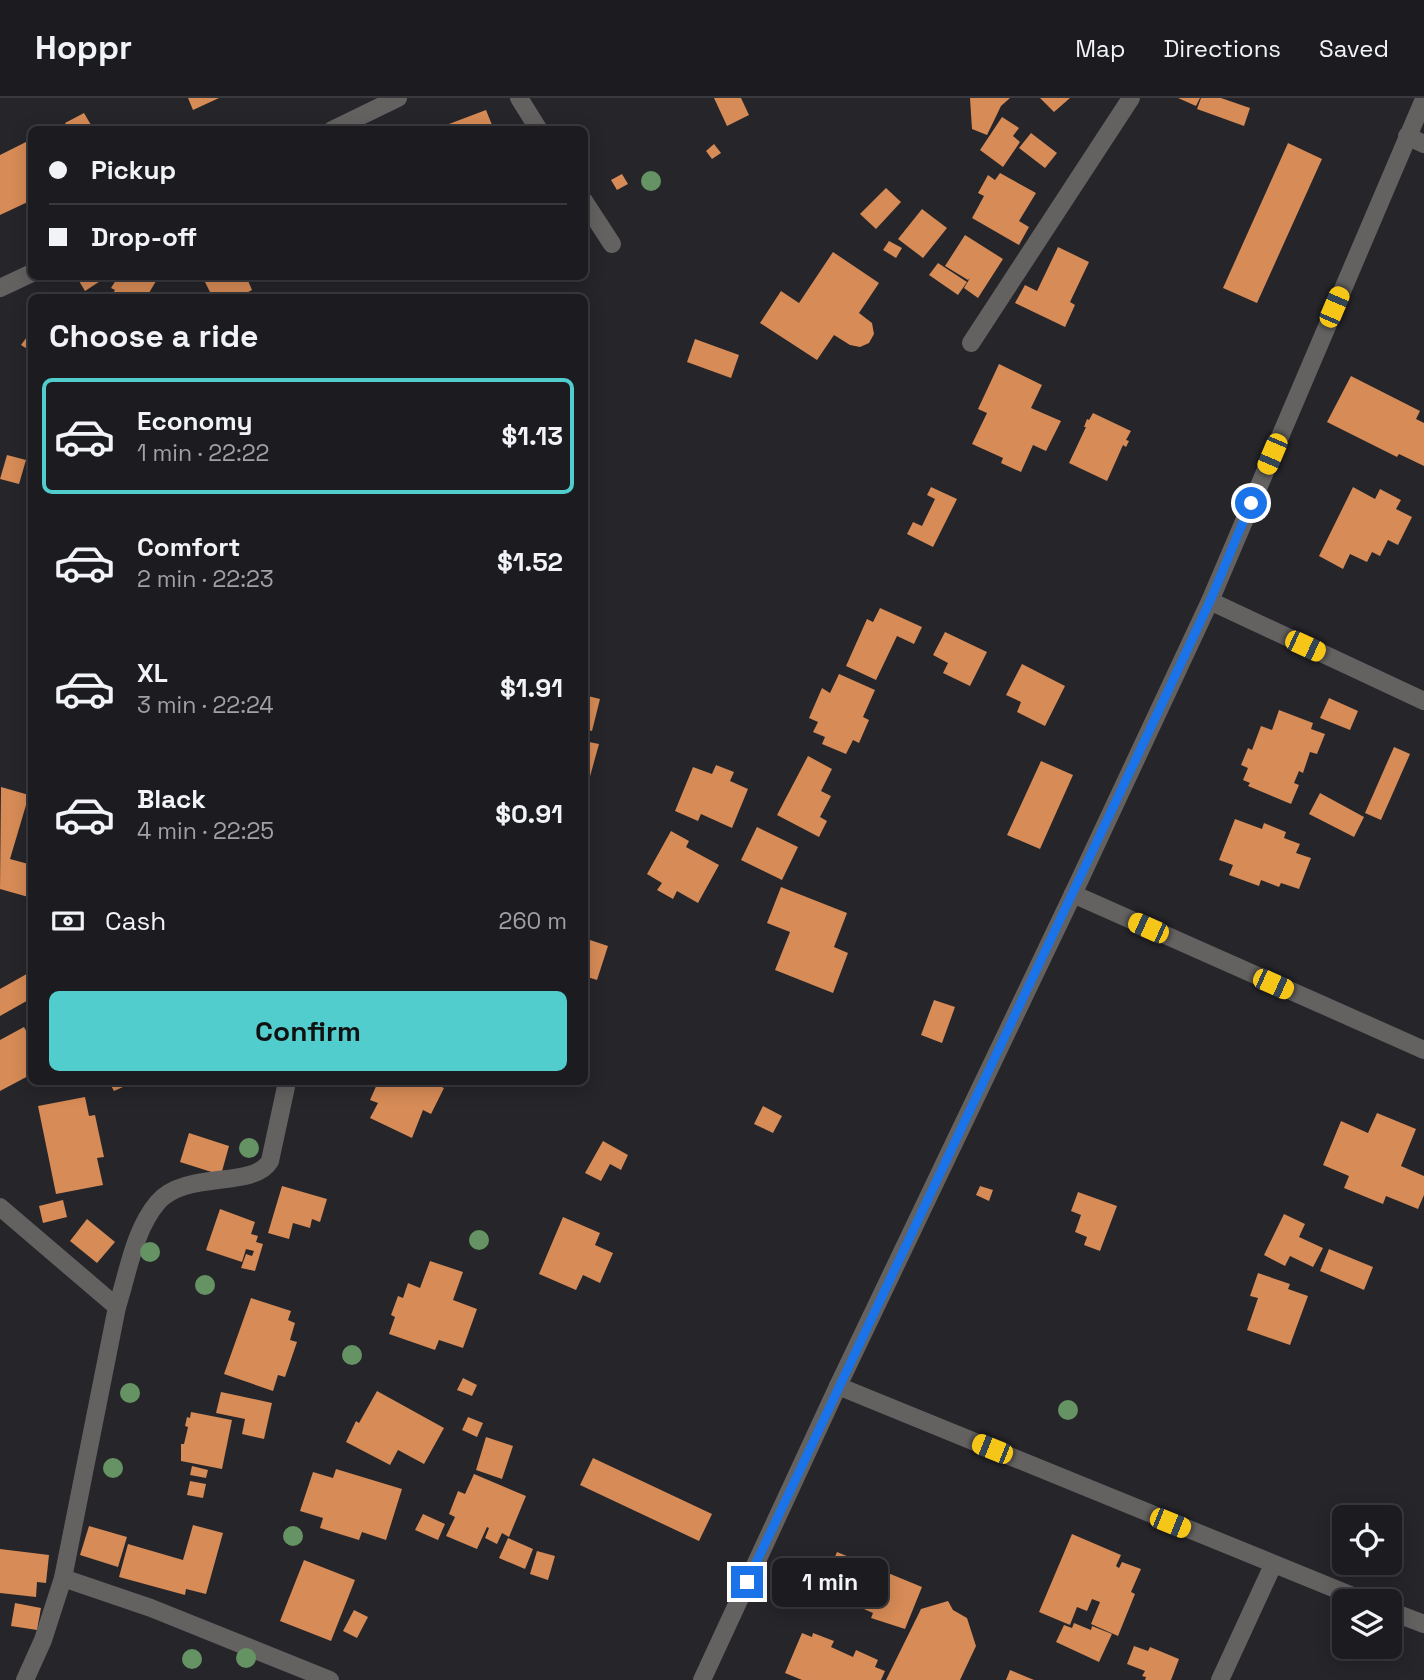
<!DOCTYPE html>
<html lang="en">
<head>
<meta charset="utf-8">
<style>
	:root { --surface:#1c1c20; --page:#29292d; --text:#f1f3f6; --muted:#a0a1a5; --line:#3a3a3e; --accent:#52cdce }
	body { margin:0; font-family:"Space Grotesk",sans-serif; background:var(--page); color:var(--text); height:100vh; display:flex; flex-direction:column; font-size:26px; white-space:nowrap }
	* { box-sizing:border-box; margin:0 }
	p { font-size:23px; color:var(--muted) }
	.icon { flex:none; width:38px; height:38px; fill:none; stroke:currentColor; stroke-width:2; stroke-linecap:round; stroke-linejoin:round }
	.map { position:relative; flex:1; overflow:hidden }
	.sheet { position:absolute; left:28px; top:196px; width:560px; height:791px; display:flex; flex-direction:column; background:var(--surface); border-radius:10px; box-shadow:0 4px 18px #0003,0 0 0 2px var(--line) }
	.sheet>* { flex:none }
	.top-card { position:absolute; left:28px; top:28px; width:560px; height:154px; border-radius:10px; box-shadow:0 4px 18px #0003,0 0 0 2px var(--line); display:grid; align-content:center; height:154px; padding:0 21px; background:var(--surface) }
	.tools { position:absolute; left:1332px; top:1407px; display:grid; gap:14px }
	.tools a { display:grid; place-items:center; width:70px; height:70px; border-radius:10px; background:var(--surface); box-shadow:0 4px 18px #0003,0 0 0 2px var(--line); font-size:35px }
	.end { position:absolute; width:32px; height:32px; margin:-16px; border:9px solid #1a73e8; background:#fff; box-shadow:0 0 0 4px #fff }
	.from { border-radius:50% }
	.bubble { position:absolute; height:49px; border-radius:10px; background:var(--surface); box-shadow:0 4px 18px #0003,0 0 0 2px var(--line); font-size:23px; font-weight:700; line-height:49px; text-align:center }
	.car { position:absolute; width:21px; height:42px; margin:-21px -10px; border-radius:9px; box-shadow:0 0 5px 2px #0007; background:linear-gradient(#f5c518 24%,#345 0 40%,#f5c518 0 76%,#345 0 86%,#f5c518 0) }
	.top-card b { display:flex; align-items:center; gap:24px; height:66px; font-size:26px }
	.top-card b+b { border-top:2px solid var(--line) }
	.top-card i { width:18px; height:18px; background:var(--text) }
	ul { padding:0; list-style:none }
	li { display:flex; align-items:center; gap:21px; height:116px; margin:0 14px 10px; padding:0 7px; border:4px solid transparent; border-radius:10px }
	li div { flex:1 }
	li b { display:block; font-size:26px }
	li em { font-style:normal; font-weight:700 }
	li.active { border-color:var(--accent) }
	li>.icon { width:63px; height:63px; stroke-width:1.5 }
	h2 { padding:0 21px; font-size:32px; line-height:84px }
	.pay { display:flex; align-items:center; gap:18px; height:77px; padding:0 21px; font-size:26px }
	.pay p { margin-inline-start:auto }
	.cta { display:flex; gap:14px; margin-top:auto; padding:14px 21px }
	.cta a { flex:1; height:80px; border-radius:10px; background:var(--accent); color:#111; font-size:28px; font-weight:700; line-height:80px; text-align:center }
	header { display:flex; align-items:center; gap:42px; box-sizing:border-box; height:98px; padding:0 35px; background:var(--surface); border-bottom:2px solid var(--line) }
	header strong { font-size:33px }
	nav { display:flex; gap:38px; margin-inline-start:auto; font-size:24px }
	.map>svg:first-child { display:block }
	.building { fill:#d78b56 }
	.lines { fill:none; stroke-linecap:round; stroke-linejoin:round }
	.service { stroke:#646161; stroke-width:18 }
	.minor { stroke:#646161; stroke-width:18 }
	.tree { fill:#669363 }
	.route { stroke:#1a73e8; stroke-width:9 }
</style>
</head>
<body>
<header>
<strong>Hoppr</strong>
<nav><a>Map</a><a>Directions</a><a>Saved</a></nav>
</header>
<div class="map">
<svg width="1424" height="1582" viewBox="0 0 1424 1582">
	<rect width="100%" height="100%" fill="#25252a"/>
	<g class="building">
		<polygon points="188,0 219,0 193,12"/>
		<polygon points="714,0 741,0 749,17 727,28"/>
		<polygon points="970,0 1010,0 1001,8 987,37 972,31"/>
		<polygon points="1040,0 1070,0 1054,14"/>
		<polygon points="1178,0 1200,0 1196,8"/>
		<polygon points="1201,0 1221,0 1250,10 1244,28 1197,11"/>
		<polygon points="486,12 494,32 442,32 441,29"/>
		<polygon points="84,15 94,32 69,32 65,25"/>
		<polygon points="1002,19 1019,30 1013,38 1020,44 1003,69 980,52"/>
		<polygon points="1031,35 1057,55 1045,70 1019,50"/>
		<polygon points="32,41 32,102 0,117 0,57"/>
		<polygon points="1288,45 1322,61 1257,205 1223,190"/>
		<polygon points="714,46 721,55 712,61 706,53"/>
		<polygon points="1000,75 1036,95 1019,123 1029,129 1019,147 972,120 984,98 978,95 988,77 995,82"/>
		<polygon points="622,76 628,86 617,92 611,82"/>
		<polygon points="886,90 901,104 876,131 860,116"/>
		<polygon points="922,111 947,130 923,160 898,141"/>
		<polygon points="965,137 1003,161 978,200 964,190 970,180 968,182 945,168"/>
		<polygon points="889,143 902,150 896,160 883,152"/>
		<polygon points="1058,149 1089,164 1070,204 1075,207 1065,229 1015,205 1025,187 1037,193"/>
		<polygon points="833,154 879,185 859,215 872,225 874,236 869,245 860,249 850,247 834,237 817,262 760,225 781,193 799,205"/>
		<polygon points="938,165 967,184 958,197 929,177"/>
		<polygon points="76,178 108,178 85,193"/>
		<polygon points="123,178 159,178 146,200 110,200 115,192 111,190 116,182 120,184"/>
		<polygon points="202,178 246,178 252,192 237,200 213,200"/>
		<polygon points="32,232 32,254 21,247"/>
		<polygon points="695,241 739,257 731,280 687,264"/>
		<polygon points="999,266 1042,287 1031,310 1061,323 1046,353 1033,347 1021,374 1001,365 1003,360 972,346 987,315 978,311"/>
		<polygon points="1351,278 1420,313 1416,321 1424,325 1424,368 1399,356 1397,359 1327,324"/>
		<polygon points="1093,315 1131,333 1126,342 1129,343 1126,349 1123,347 1107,383 1069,365 1086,329 1084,329 1087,321 1089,322"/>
		<polygon points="7,357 26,362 19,386 0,381"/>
		<polygon points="931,389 957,401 933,449 907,436 913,424 922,428 935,401 927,397"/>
		<polygon points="1353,389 1375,401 1380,391 1401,402 1396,411 1412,419 1398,447 1388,442 1380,458 1372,454 1367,464 1350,456 1343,471 1319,458"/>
		<polygon points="880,510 922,529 914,546 897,538 876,582 846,568 867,521 873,524"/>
		<polygon points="945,534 987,554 970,588 943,575 948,565 933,557"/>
		<polygon points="1022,566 1065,588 1045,628 1017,614 1021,604 1006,597"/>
		<polygon points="839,576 875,592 863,619 869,622 859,645 853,642 846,656 822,646 825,639 813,634 818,624 809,620 822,590 830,595"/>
		<polygon points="584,597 600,601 592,633 584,631"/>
		<polygon points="1329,600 1358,613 1350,632 1320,620"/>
		<polygon points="1279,612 1313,625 1311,631 1325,636 1317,656 1310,654 1303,675 1299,673 1294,685 1299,687 1291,706 1248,688 1250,685 1243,682 1248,670 1241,667 1248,650 1252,652 1261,628 1272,632"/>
		<polygon points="584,643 599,646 589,682 584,680"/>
		<polygon points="1394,649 1410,656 1381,722 1365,715"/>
		<polygon points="808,658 832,671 821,693 831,698 820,719 827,723 819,739 777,717"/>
		<polygon points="1041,663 1073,677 1040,751 1007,737"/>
		<polygon points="716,667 734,674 730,683 748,691 732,730 701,716 698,723 675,713 693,669 712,676"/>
		<polygon points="1,689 29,697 10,761 32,767 32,800 0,791"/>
		<polygon points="1320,695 1364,719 1354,739 1309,716"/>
		<polygon points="1235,721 1262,731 1264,725 1286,734 1284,740 1300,746 1296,755 1311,760 1299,791 1281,785 1279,789 1261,782 1259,788 1229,777 1233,767 1219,762"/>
		<polygon points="757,729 798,749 782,782 741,762"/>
		<polygon points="671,733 689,743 686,749 719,767 698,805 677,793 673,801 657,792 662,785 647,776"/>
		<polygon points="781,789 847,815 834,849 848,855 833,895 775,872 790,834 767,825"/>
		<polygon points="590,842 608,848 597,882 584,878 584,859"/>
		<polygon points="32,873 32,900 0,918 0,891"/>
		<polygon points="934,902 955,909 942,945 921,937"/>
		<polygon points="24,929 32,943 32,976 0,993 0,942"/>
		<polygon points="109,984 134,984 114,993"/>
		<polygon points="378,984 431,984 444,990 431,1016 423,1012 412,1040 370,1020 378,1005 370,1002"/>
		<polygon points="85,999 89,1018 95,1017 104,1059 97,1060 103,1087 56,1096 38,1008"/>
		<polygon points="763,1008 782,1018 773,1035 754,1026"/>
		<polygon points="1377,1015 1416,1031 1401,1068 1424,1078 1424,1097 1418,1111 1386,1098 1383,1106 1344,1090 1349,1078 1323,1067 1341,1023 1368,1035"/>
		<polygon points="189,1035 229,1048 221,1077 180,1064"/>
		<polygon points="603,1043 628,1057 621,1072 610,1066 601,1083 585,1075"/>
		<polygon points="282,1088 327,1101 320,1124 312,1121 310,1130 293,1125 289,1141 268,1135"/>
		<polygon points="980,1088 993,1092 989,1103 976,1097"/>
		<polygon points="1078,1094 1117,1108 1100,1153 1084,1147 1087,1139 1075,1134 1081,1117 1071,1113"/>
		<polygon points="63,1102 67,1119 43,1125 39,1108"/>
		<polygon points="220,1111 255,1124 251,1136 258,1138 256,1144 263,1146 255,1173 241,1170 246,1156 252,1158 254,1153 246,1151 242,1164 206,1152"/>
		<polygon points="1284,1116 1305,1126 1299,1139 1323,1150 1313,1169 1290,1158 1285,1168 1264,1157"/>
		<polygon points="563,1119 600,1135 595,1147 613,1155 600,1185 583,1177 576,1192 539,1176"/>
		<polygon points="87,1121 115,1144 97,1165 70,1143"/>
		<polygon points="1329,1151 1373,1169 1364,1192 1320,1173"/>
		<polygon points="430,1163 463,1174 453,1202 477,1211 463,1250 439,1242 435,1252 389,1236 395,1219 391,1217 398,1198 403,1200 408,1185 420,1190"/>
		<polygon points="1258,1175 1290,1186 1288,1191 1308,1198 1290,1247 1247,1232 1258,1200 1250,1198"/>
		<polygon points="251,1200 291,1213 288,1222 295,1225 290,1242 297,1244 285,1279 278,1277 273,1293 224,1276"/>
		<polygon points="463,1280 477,1287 472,1298 457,1292"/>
		<polygon points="377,1293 444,1330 424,1366 398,1352 390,1367 346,1344 356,1323 359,1325"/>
		<polygon points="221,1294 272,1305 264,1341 242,1336 245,1321 216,1315"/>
		<polygon points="191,1314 232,1322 222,1371 181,1363 181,1346 184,1346 188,1329 185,1328 187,1319 190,1320"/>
		<polygon points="468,1319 483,1325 477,1339 462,1332"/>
		<polygon points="486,1339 513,1348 502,1381 476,1372"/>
		<polygon points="593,1360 712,1416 699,1443 580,1387"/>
		<polygon points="192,1368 208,1372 206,1380 190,1377"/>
		<polygon points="336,1371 402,1391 386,1442 362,1434 359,1442 320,1430 323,1420 300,1413 313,1374 333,1380"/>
		<polygon points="474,1376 526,1398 509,1439 502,1435 497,1446 485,1440 489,1430 487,1429 477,1451 446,1438 455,1419 449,1416 458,1393 465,1396"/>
		<polygon points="190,1383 206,1386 203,1400 187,1397"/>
		<polygon points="423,1416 445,1426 438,1442 415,1432"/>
		<polygon points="193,1427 223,1435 206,1496 186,1491 185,1497 119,1479 128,1446 183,1462"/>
		<polygon points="89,1428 127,1439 118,1469 80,1457"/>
		<polygon points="1072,1436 1121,1457 1116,1468 1119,1470 1122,1464 1141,1471 1131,1494 1135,1496 1118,1538 1091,1526 1100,1504 1092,1501 1087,1513 1077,1509 1070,1527 1039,1514"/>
		<polygon points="508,1440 533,1451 525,1471 499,1460"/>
		<polygon points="0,1451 49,1457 46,1485 37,1484 36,1499 0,1495"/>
		<polygon points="537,1453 555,1458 548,1482 530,1476"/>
		<polygon points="837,1454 922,1489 905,1531 871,1520 873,1515 850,1505 847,1511 829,1503 832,1494 822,1490"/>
		<polygon points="304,1462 355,1482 331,1543 280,1523"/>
		<polygon points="948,1503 953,1512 967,1520 976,1548 960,1582 886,1582 921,1511"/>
		<polygon points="15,1505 41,1510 37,1532 11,1528"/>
		<polygon points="354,1512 368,1519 357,1540 343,1533"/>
		<polygon points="1074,1525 1091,1532 1092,1528 1112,1536 1099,1564 1056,1544 1064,1527 1072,1530"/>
		<polygon points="802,1535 812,1539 813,1535 834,1543 831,1549 853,1559 856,1552 878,1562 875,1569 885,1573 881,1582 802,1582 785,1575"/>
		<polygon points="1134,1548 1148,1553 1150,1549 1179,1561 1171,1582 1145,1582 1146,1579 1142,1578 1145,1573 1127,1566"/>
		<polygon points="1010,1572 1034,1582 1006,1582"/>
	</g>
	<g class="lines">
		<g class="service">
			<polyline points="519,0 539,32"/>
			<polyline points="584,103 612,146"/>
		</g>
		<g class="minor">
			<polyline points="332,32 398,0"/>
			<polyline points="1407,38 1424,46"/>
			<polyline points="0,190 32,175"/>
			<polyline points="971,245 1131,0"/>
			<polyline points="1210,503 1424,603"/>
			<polyline points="1073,796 1424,952"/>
			<polyline points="0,1109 117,1209 63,1480 43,1542 25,1582"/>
			<path d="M117,1209c11,-34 17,-77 41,-105 27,-32 96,-13 112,-41l17,-79"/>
			<polyline points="838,1288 1365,1503"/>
			<polyline points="63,1480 151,1510 330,1582"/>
			<polyline points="1390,1513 1424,1526"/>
			<polyline points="702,1582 838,1288 1073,796 1210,503 1424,1"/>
			<polyline points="1220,1582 1273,1467"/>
		</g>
	</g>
	<g class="tree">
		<circle cx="651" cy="83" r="10"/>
		<circle cx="249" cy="1050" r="10"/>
		<circle cx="479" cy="1142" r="10"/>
		<circle cx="150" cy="1154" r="10"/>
		<circle cx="205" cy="1187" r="10"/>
		<circle cx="352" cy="1257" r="10"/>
		<circle cx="130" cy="1295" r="10"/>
		<circle cx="1068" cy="1312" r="10"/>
		<circle cx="113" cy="1370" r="10"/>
		<circle cx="293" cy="1438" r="10"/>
		<circle cx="246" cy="1560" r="10"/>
		<circle cx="192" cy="1561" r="10"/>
	</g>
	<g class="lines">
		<polyline class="route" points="747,1484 1159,612 1210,503 1251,405"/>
	</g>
</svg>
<div class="tools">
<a><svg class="icon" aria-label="locate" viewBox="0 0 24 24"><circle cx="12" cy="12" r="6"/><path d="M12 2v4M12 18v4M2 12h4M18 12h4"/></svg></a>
<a><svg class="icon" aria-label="layers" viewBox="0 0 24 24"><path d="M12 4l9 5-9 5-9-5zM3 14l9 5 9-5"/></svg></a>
</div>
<i class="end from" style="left:1251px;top:405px"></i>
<i class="end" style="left:747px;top:1484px"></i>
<div class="bubble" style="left:772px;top:1460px;width:116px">1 min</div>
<i class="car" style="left:1334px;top:209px;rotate:23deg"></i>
<i class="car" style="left:1272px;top:356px;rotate:203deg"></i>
<i class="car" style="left:1305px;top:548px;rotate:115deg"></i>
<i class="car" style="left:1148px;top:830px;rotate:294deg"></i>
<i class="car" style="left:1273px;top:886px;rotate:114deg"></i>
<i class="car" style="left:992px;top:1351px;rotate:292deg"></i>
<i class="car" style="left:1170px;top:1425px;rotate:112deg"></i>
<div class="top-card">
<b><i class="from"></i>Pickup</b>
<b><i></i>Drop-off</b>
</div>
<section class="sheet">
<h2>Choose a ride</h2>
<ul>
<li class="active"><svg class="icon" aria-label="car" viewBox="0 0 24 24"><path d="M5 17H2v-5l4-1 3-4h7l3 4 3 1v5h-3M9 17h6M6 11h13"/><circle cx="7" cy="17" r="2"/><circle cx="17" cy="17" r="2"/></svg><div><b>Economy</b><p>1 min · 22:22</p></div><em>$1.13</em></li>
<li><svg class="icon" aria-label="car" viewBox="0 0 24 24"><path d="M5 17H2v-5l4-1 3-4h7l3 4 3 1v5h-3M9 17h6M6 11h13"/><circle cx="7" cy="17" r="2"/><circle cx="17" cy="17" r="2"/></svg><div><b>Comfort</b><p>2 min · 22:23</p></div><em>$1.52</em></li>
<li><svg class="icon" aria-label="car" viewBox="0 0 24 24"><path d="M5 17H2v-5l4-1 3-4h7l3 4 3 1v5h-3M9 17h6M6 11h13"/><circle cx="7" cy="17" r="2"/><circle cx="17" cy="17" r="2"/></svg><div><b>XL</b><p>3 min · 22:24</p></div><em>$1.91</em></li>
<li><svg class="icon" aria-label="car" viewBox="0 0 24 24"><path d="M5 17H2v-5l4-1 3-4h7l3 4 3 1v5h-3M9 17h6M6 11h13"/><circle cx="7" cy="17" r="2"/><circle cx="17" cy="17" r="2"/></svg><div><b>Black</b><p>4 min · 22:25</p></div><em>$0.91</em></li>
</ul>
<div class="pay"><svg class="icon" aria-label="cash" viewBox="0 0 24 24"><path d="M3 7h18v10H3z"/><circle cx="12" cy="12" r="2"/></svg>Cash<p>260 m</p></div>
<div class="cta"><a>Confirm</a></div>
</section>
</div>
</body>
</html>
